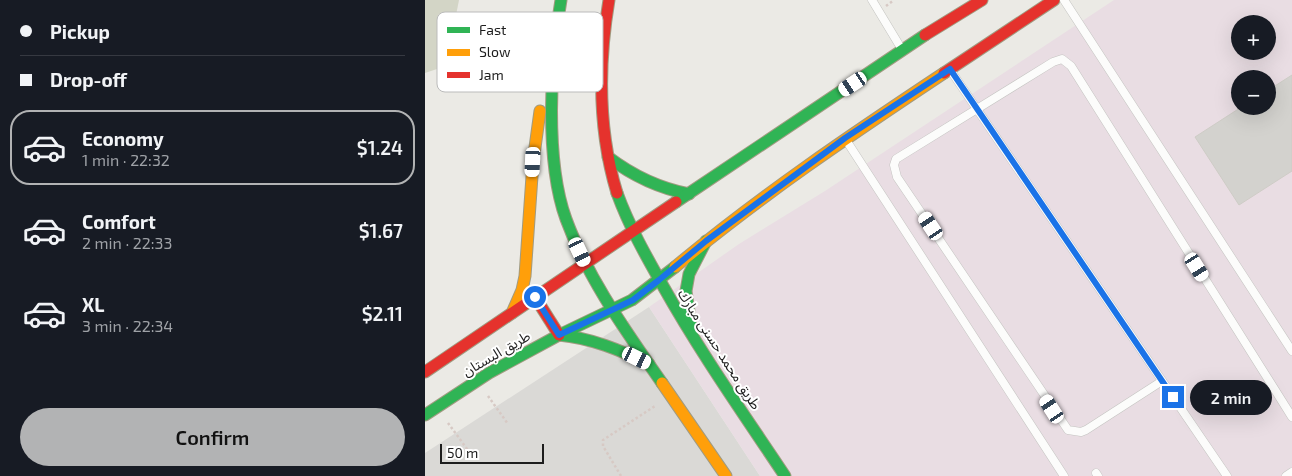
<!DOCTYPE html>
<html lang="en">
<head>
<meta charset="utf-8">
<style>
	:root { --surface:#171b24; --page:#20242c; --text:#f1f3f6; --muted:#9ea1a6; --line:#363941; --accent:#b2b3b4 }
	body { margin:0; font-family:"Exo 2","Noto Sans Arabic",sans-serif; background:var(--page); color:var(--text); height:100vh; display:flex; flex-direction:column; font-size:19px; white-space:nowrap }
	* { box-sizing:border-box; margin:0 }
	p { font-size:16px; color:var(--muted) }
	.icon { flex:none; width:28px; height:28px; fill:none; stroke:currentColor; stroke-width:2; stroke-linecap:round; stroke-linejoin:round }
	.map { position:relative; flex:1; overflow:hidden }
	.drawer { display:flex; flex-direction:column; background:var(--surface); width:425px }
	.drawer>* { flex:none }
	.hud { display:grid; align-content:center; height:110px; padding:0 20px; background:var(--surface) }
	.buttons { position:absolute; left:806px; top:15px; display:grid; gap:10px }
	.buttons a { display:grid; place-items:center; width:45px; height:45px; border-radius:50%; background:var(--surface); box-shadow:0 5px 20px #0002; font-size:25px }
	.scale { position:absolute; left:15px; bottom:12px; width:104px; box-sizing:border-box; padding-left:5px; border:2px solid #1d1d1d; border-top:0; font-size:14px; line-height:18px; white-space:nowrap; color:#1d1d1d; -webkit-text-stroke:4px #fff; paint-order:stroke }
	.end { position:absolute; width:22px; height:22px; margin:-11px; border:6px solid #1a73e8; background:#fff; box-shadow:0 0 0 2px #fff }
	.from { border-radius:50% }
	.bubble { position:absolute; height:35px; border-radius:18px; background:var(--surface); box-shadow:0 5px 20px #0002; font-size:16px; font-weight:600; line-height:35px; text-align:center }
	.car { position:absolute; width:15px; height:30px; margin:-15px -8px; border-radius:6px; box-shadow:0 0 4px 1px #0007; background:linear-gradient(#fff 24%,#345 0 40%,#fff 0 76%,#345 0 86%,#fff 0) }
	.hud b { display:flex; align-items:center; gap:18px; height:48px; font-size:19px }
	.hud b+b { border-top:1px solid var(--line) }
	.hud i { width:12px; height:12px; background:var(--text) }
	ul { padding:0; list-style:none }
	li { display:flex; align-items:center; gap:15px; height:75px; margin:0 10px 8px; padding:0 10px; border:2px solid transparent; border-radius:20px }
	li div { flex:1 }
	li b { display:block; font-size:19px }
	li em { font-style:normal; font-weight:600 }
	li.on { border-color:var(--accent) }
	li>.icon { width:45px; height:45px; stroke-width:1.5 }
	.button { display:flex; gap:10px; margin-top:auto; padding:10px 20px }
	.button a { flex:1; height:58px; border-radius:30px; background:var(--accent); color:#111; font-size:20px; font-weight:600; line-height:58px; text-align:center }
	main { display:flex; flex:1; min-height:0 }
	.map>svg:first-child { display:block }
	.residential { fill:#dad9d6 }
	.industrial { fill:#e9dde3; fill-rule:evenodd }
	.construction { fill:#d3d5c6 }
	.building { fill:#d3d2ce; stroke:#ceccc6 }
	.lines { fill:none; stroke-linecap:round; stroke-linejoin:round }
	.lane-casing { stroke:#c4c4c1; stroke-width:9 }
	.fast-casing { stroke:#a19b81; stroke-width:13 }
	.slow-casing { stroke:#a19b81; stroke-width:13 }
	.jam-casing { stroke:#a19b81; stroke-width:13 }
	.path { stroke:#d7c9c4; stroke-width:2.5; stroke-dasharray:2.5 2.5; stroke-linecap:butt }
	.lane { stroke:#fcfcfb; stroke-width:8 }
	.fast { stroke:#30b455; stroke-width:11 }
	.slow { stroke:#ff9f0a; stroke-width:11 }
	.jam { stroke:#e5322d; stroke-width:11 }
	.route { stroke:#1a73e8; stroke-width:6 }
	.labels { text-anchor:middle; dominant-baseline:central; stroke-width:4; stroke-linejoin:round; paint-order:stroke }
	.street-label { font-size:14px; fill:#1d1d1d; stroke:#fff }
	.key { fill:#fff; stroke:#bbb; stroke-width:1 }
	.key-label { font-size:14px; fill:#1d1d1d }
</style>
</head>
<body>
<main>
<section class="drawer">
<div class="hud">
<b><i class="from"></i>Pickup</b>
<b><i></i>Drop-off</b>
</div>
<ul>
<li class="on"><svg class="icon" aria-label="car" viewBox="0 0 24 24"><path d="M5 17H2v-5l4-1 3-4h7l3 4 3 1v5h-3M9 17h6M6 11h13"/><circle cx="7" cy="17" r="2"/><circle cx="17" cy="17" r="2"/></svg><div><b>Economy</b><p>1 min · 22:32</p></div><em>$1.24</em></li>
<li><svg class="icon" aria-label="car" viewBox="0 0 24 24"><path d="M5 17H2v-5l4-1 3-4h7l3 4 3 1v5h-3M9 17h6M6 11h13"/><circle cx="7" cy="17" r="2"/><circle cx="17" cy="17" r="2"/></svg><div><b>Comfort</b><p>2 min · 22:33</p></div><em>$1.67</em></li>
<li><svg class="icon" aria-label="car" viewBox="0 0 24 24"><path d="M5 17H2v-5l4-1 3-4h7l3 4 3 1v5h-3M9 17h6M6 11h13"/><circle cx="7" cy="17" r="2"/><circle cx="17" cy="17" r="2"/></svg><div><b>XL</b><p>3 min · 22:34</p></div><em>$2.11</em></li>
</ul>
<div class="button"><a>Confirm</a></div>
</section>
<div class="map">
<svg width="867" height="476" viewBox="0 0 867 476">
	<rect width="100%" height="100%" fill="#ebeae5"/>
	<polygon class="residential" points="224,307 335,476 0,476 0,453"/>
	<path class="industrial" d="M689,0h178v476h-532l-111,-169 90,-63 86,-53zM815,24h27v27h-27zM815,79h27v27h-27z"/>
	<polygon class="construction" points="0,0 34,0 21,66 0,73"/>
	<polygon class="building" points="867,75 867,171 814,205 770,137 818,106 842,106 842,91"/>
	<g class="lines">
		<g class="lane-casing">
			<g id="lane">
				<polyline points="447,0 476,48"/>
				<polyline points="639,0 867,351"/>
				<polyline points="526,71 802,476"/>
				<polyline points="421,140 639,476"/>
				<polyline points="737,381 661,430 656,432 643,430 472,177 469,165 471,159 628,62 637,59 646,66 867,417"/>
				<polyline points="671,473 673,476"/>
				<polyline points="861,476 867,472"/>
			</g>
		</g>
		<g class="fast-casing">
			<g id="fast">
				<path d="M136,0c-11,61 -16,161 5,219 22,60 60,112 96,164"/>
				<path d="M183,157c25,19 50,31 81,37"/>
				<path d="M192,193c12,33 29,63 46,93 37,66 80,127 122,190"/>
				<polyline points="251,202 500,35"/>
				<polyline points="266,325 261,291 264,274 281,241"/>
				<path d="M134,335c32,3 61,15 90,29"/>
				<polyline points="0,415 64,373 134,335 207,300 250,267"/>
			</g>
		</g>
		<g class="slow-casing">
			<g id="slow">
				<path d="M250,267c85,-71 177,-133 269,-194"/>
				<polyline points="87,313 97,290 100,276 108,162 115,111"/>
				<polyline points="237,383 301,476"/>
			</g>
		</g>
		<g class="jam-casing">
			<g id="jam">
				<path d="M184,0c-11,65 -11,130 8,193"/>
				<polyline points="500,35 557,0"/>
				<polyline points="519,73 629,0"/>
				<polyline points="110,297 134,335"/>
				<polyline points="0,372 251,202"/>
			</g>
		</g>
		<g class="path">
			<polyline points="461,6 469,0"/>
			<polyline points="63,396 83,424"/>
			<polyline points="23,423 48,457"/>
			<polyline points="196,476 178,446 178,440 230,406"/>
		</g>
		<use href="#lane" class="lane"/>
		<use href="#fast" class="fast"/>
		<use href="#slow" class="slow"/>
		<use href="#jam" class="jam"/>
	</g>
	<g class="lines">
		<polyline class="route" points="110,297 134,335 208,300 234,280 281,241 420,138 525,69 748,397"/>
	</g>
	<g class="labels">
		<g class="street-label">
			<text transform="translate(295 349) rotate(57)">طريق محمد حسنى مبارك</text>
			<text transform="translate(71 353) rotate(-30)">طريق البستان</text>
		</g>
	</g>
	<rect x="12" y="12" width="166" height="80" rx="8" class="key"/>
	<rect x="22" y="27" width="23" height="6" fill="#30b455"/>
	<rect x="22" y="49" width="23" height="7" fill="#ff9f0a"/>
	<rect x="22" y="72" width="23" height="6" fill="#e5322d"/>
	<g class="key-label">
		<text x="54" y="35">Fast</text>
		<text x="54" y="57">Slow</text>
		<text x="54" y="80">Jam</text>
	</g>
</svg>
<div class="buttons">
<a>+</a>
<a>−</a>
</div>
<div class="scale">50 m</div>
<i class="end from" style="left:110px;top:297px"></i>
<i class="end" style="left:748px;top:397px"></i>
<div class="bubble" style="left:765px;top:380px;width:82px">2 min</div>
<i class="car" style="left:428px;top:84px;rotate:236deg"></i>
<i class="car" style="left:108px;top:162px;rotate:183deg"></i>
<i class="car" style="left:506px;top:226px;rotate:326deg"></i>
<i class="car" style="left:155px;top:252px;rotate:155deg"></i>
<i class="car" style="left:772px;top:267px;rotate:148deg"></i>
<i class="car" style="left:212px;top:358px;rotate:116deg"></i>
<i class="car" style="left:627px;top:409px;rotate:327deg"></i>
</div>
</main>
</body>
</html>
